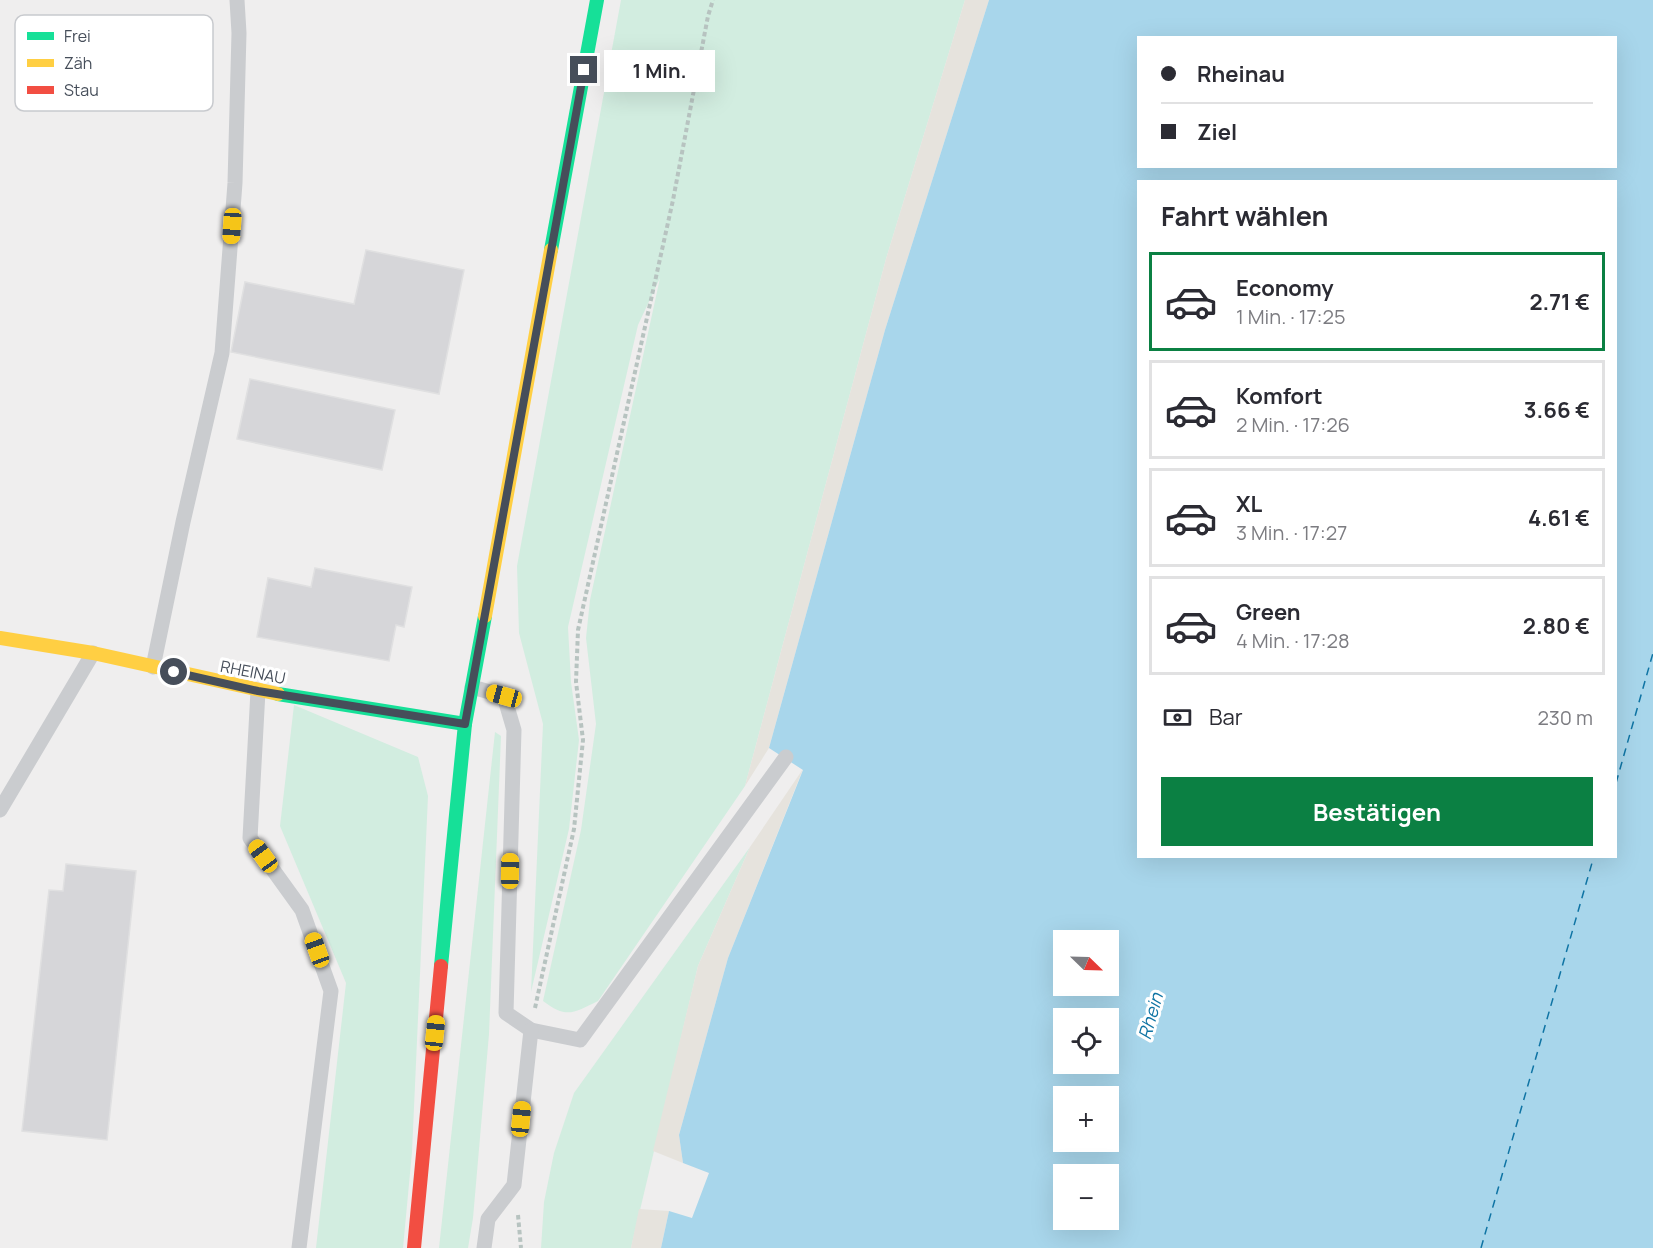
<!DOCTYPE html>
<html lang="de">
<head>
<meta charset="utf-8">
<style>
	:root { --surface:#fff; --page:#f7f7f7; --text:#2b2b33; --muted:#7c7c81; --line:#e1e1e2; --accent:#0b8043 }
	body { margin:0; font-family:Manrope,sans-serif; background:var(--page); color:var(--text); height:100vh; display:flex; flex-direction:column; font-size:22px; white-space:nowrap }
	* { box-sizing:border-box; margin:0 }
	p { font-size:20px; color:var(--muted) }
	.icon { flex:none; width:33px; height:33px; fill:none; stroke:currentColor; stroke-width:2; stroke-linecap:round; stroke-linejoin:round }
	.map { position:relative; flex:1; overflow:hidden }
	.panel { position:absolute; left:1137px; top:180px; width:480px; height:678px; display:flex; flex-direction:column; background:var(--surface); border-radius:0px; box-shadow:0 6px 24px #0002 }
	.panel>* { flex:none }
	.hud { position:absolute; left:1137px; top:36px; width:480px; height:132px; border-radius:0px; box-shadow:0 6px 24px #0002; display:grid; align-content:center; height:132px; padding:0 24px; background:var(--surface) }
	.needle { width:39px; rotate:113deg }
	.controls { position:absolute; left:1053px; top:930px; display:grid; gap:12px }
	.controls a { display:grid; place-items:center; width:66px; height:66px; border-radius:0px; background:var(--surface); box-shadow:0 6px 24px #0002; font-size:30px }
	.end { position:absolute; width:27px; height:27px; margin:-14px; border:8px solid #464e5a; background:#fff; box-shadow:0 0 0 3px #fff }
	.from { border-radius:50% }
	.bubble { position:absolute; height:42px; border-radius:0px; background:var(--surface); box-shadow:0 6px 24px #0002; font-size:20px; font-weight:700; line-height:42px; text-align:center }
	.car { position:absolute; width:18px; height:36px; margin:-18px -9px; border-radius:8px; box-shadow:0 0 4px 2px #0007; background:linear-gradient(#f5c518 24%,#345 0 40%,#f5c518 0 76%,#345 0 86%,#f5c518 0) }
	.hud b { display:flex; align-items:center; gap:21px; height:57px; font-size:22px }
	.hud b+b { border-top:2px solid var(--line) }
	.hud i { width:15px; height:15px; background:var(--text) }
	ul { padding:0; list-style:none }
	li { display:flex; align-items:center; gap:18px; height:99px; margin:0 12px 9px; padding:0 12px; border:3px solid var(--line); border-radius:0px }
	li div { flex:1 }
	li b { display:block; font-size:22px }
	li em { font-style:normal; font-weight:700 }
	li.active { border-color:var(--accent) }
	li>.icon { width:54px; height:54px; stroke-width:1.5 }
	h2 { padding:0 24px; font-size:27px; line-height:72px }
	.pay { display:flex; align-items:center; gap:15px; height:66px; padding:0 24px; font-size:22px }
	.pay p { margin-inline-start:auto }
	.primary-button { display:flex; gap:12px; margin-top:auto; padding:12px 24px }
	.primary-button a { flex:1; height:69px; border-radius:0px; background:var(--accent); color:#fff; font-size:24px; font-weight:700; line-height:69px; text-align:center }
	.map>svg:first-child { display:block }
	.green { fill:#d2ede0 }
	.sand { fill:#e6e3dd }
	.water { fill:#a8d6eb; fill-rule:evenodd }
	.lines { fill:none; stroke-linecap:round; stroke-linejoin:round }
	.ferry { stroke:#0f74a4; stroke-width:1.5; stroke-dasharray:8 6; stroke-linecap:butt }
	.building { fill:#d6d6d9; stroke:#e0e0e1; stroke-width:1.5 }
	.path { stroke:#b7c3c0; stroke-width:4; stroke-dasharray:4.5 3; stroke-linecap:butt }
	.lane { stroke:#cacccf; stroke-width:15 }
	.fast { stroke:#16e098; stroke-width:14 }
	.slow { stroke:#ffcf43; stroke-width:14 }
	.jam { stroke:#f24e42; stroke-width:14 }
	.route { stroke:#464e5a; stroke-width:8 }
	.labels { text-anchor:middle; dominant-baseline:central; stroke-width:6; stroke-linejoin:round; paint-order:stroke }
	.street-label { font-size:16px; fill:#464e5a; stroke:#fff }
	.water-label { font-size:18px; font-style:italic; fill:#0f74a4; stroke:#fff }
	.key { fill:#fff; stroke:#c8cace; stroke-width:1.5 }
	.key-label { font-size:16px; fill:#464e5a }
</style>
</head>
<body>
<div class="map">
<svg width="1653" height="1248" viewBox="0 0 1653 1248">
	<rect width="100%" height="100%" fill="#efeeee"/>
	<g class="green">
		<path d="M621,0h344l-79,259 -141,527 -147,215c-25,12 -31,18 -55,0l38,-171 15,-106 -10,-86 4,-38 70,-322 -22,47 -70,302 3,55 8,58 -10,89 -38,163 12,-268 -24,-91 -2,-67z"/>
		<polygon points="294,705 418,757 428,796 412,1152 403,1248 316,1248 346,983 280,826"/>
		<polygon points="495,732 501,736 489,1034 473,1218 468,1248 439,1248"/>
		<polygon points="750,847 698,966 631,1248 541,1248 544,1202 554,1153 574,1093"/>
	</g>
	<g class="sand">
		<polygon points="965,0 989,0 885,330 769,748 745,786 886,259"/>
		<polygon points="803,769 728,958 679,1135 683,1163 653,1151 698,966 750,847"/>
		<polygon points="639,1209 669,1211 661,1248 631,1248"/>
	</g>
	<path class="water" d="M989,0h664v1248h-992l8,-37 23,7 17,-45 -26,-10 -4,-28 49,-177 75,-188 -34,-22 116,-418zM1138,38h478v128h-478zM1138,182h478v674h-478zM1064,940h44v46h-44zM1064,1018h44v46h-44zM1064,1096h44v46h-44zM1064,1174h44v46h-44z"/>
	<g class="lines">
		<g class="ferry">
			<polyline points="1616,783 1653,653"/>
			<polyline points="1481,1248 1594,856"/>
		</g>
	</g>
	<g class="building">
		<polygon points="366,250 464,270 439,394 231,352 245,282 354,304"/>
		<polygon points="250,379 395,410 382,470 237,439"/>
		<polygon points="315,568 412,587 404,627 396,625 389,661 257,637 268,578 311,587"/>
		<polygon points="66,864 136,871 107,1140 22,1131 49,890 63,891"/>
	</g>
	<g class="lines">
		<g class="path">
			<polyline points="535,1008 574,829 583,740 576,682 578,630 673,200 708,16 713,0"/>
			<polyline points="518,1215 521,1248"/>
		</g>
		<g class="lane">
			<polyline points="153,667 183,522 222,353 235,183 239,33 237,0"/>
			<polyline points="472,687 504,696 514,730 506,1013 531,1030 580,1040 786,757"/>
			<polyline points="258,691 250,838 302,910 331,991 299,1248"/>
			<polyline points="0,810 93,653"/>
			<polyline points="484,1248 488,1219 514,1185 531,1030"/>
		</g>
		<g class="fast">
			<polyline points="551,250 597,0"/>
			<polyline points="278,694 465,724"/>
			<polyline points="441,966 465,724 485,616"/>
		</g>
		<g class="slow">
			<polyline points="485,616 551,250"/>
			<polyline points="0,638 93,653 278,694"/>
		</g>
		<polyline class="jam" points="414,1248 441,966"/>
	</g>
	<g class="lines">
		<polyline class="route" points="174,672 258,691 465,724 584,70"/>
	</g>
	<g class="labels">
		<g class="street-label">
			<text transform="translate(253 672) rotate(11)">RHEINAU</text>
		</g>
		<g class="water-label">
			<text transform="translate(1150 1016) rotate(-74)">Rhein</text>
		</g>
	</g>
	<rect x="15" y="15" width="198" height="96" rx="9" class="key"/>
	<rect x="27" y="32" width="27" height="8" fill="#16e098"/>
	<rect x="27" y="59" width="27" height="8" fill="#ffcf43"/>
	<rect x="27" y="86" width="27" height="8" fill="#f24e42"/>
	<g class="key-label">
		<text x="64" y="42">Frei</text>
		<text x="64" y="69">Zäh</text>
		<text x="64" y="96">Stau</text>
	</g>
</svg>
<div class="controls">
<a><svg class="needle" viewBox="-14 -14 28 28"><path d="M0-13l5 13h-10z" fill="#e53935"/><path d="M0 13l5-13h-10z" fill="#7c7c81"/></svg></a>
<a><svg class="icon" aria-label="locate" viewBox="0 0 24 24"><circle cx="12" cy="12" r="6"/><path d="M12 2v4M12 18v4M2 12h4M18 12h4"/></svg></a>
<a>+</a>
<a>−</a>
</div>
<i class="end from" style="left:174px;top:672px"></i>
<i class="end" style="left:584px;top:70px"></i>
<div class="bubble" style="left:604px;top:50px;width:111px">1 Min.</div>
<i class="car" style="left:232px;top:226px;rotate:184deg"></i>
<i class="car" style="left:504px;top:696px;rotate:285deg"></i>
<i class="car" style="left:263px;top:856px;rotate:324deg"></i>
<i class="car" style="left:510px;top:871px;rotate:1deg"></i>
<i class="car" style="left:317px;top:950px;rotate:340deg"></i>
<i class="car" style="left:435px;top:1033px;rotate:6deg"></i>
<i class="car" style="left:521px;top:1119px;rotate:6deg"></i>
<div class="hud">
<b><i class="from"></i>Rheinau</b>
<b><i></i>Ziel</b>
</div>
<section class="panel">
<h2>Fahrt wählen</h2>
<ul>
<li class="active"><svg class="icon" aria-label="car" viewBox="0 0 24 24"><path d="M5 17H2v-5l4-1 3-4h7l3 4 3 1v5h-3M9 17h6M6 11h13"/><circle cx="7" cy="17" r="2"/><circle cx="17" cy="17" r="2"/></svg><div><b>Economy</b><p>1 Min. · 17:25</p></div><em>2.71 €</em></li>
<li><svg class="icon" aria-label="car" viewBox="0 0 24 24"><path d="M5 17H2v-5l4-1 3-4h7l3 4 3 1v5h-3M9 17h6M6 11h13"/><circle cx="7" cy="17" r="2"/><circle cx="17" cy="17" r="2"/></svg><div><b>Komfort</b><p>2 Min. · 17:26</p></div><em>3.66 €</em></li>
<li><svg class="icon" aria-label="car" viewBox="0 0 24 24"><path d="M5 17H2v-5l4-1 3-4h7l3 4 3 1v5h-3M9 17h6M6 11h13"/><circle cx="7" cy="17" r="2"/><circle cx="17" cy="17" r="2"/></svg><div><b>XL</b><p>3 Min. · 17:27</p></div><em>4.61 €</em></li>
<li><svg class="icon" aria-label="car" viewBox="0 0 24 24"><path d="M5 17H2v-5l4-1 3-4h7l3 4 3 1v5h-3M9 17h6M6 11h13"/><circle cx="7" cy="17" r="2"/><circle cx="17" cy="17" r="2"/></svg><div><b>Green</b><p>4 Min. · 17:28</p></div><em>2.80 €</em></li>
</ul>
<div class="pay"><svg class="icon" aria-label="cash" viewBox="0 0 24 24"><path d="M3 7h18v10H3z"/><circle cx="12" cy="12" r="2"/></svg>Bar<p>230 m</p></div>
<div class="primary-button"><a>Bestätigen</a></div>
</section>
</div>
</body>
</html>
